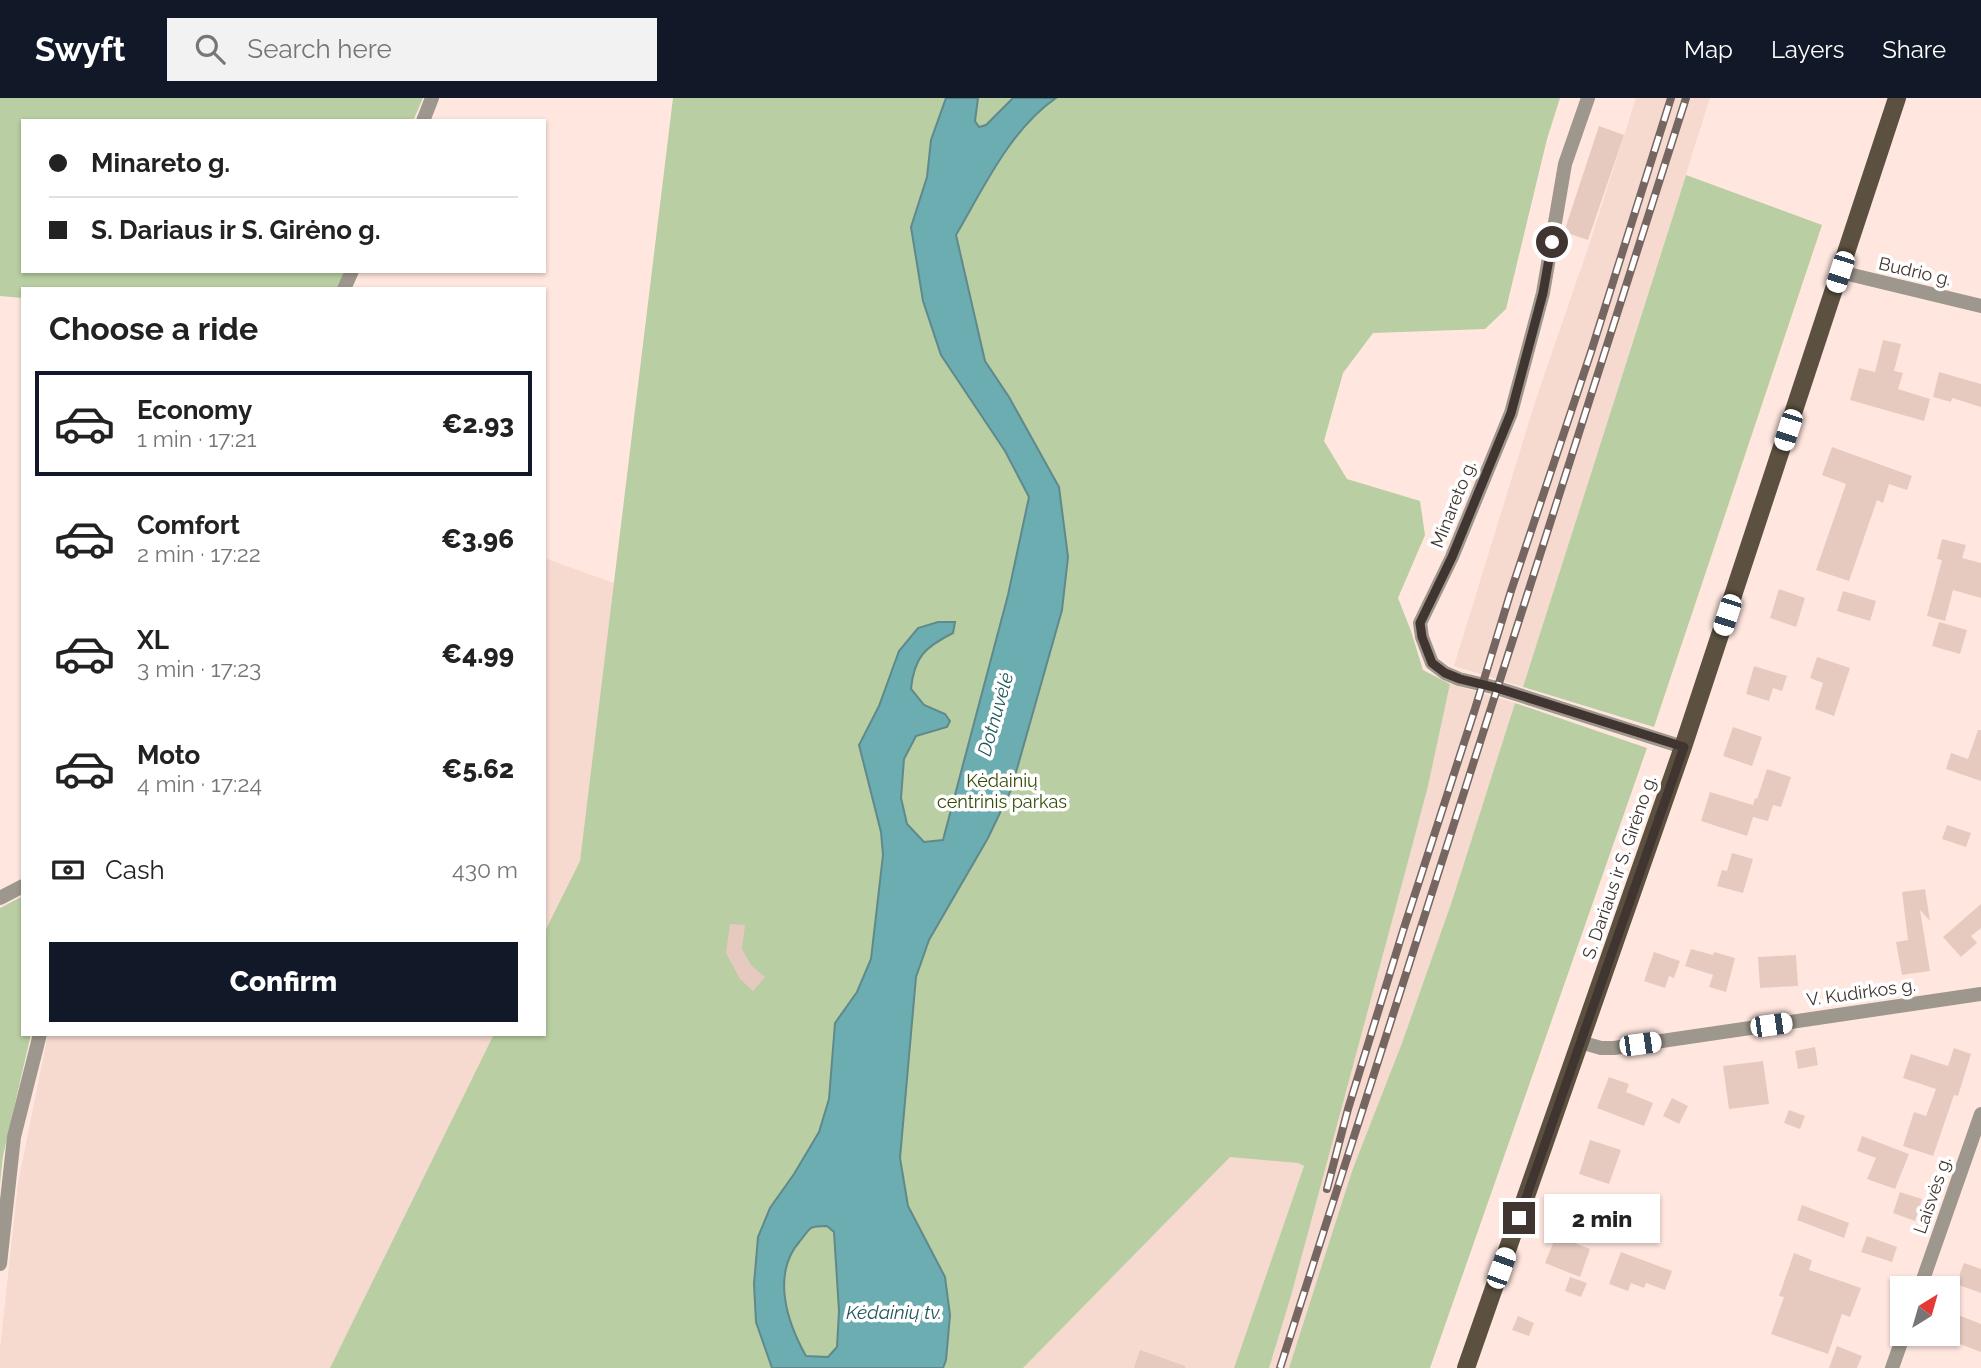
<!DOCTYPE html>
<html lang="en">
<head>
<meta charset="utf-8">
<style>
	:root { --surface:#fff; --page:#f2f2f2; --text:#222; --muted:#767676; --line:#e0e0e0; --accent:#111827 }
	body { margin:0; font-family:Raleway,sans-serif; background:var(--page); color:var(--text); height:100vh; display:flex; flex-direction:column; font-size:26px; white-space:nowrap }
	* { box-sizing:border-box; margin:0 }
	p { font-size:23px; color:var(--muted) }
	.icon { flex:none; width:38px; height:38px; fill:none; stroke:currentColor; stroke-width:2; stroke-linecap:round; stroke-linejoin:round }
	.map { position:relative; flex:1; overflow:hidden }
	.details { position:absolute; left:21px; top:189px; width:525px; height:749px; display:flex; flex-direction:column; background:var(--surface); border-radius:0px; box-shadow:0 2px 5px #0004 }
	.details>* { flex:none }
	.hud { position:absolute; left:21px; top:21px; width:525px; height:154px; border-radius:0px; box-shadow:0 2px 5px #0004; display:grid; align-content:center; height:154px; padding:0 28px; background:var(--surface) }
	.needle { width:46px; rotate:37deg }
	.buttons { position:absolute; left:1890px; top:1178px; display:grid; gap:14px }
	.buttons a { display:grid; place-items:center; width:70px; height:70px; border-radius:0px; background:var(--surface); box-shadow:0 2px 5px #0004; font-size:35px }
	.end { position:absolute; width:32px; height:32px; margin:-16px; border:9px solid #403531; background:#fff; box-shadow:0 0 0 4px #fff }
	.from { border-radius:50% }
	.bubble { position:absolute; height:49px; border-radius:0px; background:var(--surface); box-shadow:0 2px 5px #0004; font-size:23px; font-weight:800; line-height:49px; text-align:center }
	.car { position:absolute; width:21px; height:42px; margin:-21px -10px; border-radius:9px; box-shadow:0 0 5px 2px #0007; background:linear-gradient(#fff 24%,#345 0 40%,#fff 0 76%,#345 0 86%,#fff 0) }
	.hud b { display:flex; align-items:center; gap:24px; height:66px; font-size:26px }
	.hud b+b { border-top:2px solid var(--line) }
	.hud i { width:18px; height:18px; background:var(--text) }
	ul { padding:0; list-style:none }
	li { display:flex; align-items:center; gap:21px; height:105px; margin:0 14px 10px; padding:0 14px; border:4px solid transparent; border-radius:0px }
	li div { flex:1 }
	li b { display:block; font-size:26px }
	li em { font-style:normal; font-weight:800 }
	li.selected { border-color:var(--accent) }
	li>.icon { width:63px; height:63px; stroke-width:1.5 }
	h2 { padding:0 28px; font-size:32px; line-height:84px }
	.pay { display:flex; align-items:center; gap:18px; height:77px; padding:0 28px; font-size:26px }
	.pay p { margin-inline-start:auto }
	.button { display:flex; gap:14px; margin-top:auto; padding:14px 28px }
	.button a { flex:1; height:80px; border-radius:0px; background:var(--accent); color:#fff; font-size:28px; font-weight:800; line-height:80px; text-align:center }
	header { display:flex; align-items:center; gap:42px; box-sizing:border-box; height:98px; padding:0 35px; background:var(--accent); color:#fff }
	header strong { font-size:33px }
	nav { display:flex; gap:38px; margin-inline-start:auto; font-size:24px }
	.search { width:490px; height:63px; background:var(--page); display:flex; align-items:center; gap:18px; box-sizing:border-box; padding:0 24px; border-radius:0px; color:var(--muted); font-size:26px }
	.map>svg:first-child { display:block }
	.built { fill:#f6d9cf }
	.green { fill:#b9cea2 }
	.water { fill:#6cadb1; stroke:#5f898b; stroke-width:2; fill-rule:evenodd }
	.building { fill:#e6cac0 }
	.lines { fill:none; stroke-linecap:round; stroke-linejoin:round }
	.minor { stroke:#9d978d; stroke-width:14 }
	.primary { stroke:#5c5140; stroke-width:18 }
	.rail-casing { stroke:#756661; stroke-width:8 }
	.rail { stroke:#fff; stroke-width:5; stroke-dasharray:16; stroke-linecap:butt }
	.route { stroke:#403531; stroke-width:9 }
	.labels { text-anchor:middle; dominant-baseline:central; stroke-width:7; stroke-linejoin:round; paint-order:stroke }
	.street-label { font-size:18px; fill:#403531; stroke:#fff }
	.park-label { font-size:18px; fill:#334c05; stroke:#fff }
	.water-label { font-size:19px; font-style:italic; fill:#20595c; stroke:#fff }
</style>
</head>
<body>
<header>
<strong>Swyft</strong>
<div class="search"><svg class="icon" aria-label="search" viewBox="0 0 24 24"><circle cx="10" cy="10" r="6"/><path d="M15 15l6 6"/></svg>Search here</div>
<nav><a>Map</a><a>Layers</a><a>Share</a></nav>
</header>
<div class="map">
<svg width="1981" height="1270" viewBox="0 0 1981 1270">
	<rect width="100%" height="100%" fill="#ffe7df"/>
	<g class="built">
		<polygon points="1636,0 1710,0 1523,589 1454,568 1536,301 1590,144"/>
		<polygon points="544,460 614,485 580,763 544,835"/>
		<polygon points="1450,586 1515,605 1452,803 1402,945 1352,1073 1289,1270 1269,1270 1291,1198 1413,745 1428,688"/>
		<polygon points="48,936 494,936 330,1270 0,1270 0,1251 18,1085"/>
		<polygon points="1230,1058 1298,1065 1304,1068 1234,1270 1023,1270"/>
	</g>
	<g class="green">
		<polygon points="0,0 423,0 413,23 23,23 23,173 349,173 341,191 23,191 23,200 0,198"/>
		<polygon points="673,0 1560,0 1547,41 1506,211 1485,231 1373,235 1343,275 1324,343 1347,381 1420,403 1425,437 1398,500 1411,533 1423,572 1450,586 1428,688 1413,745 1291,1198 1269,1270 1234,1270 1304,1068 1298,1065 1230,1059 1023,1270 330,1270 494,936 544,936 544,835 580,763"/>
		<polygon points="1686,77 1822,127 1654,629 1523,589"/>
		<polygon points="1515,605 1647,650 1430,1270 1289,1270 1352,1073 1402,945 1452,803"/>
		<polygon points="23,798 23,936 31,936 3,1058 0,1086 0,810"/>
	</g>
	<path class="water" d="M946,0h32l-3,23 4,6 7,-2 27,-27h43c-46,32 -72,89 -100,137l29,126 24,36 50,90 9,70 -6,53 -51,180 -23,48 -59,102 -13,37 -16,181 8,48 37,71 5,38 -4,45 -3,8h-171l-16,-46 -2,-38 4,-47 12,-29 24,-34 25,-42 10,-33 6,-76 22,-31 14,-33 12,-104 -2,-23 -22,-87 20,-39 20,-55 19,-23 20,-6h17l-2,11c-28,14 -39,24 -42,56l13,16 21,9 5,7 -3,6 -31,9 -12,23 -3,39 6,26 17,18 19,-2 65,-245 21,-98 -24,-46 -64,-96 -18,-54 -12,-74 16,-50 4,-37zM827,1128l7,6 5,79 -2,36 -9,10 -22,-1c-19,-34 -35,-82 -6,-115 3,-3 7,-10 11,-13 4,-2 12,-2 16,-2z"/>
	<g class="building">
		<polygon points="1599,28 1624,37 1588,142 1564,134"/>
		<polygon points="1883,242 1901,246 1894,273 1903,275 1898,291 1930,301 1924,323 1850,302 1859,270 1875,274"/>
		<polygon points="1939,274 1981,286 1981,309 1952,300 1951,304 1933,299"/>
		<polygon points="1832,349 1912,378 1907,392 1889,386 1883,405 1877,402 1849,483 1816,472 1846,386 1822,377"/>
		<polygon points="1942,441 1966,447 1962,460 1981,465 1981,500 1953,492 1945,523 1927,518 1942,462 1937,461"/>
		<polygon points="1779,491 1805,500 1796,529 1770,520"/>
		<polygon points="1843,493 1876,503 1870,523 1837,513"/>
		<polygon points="1939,524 1967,532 1960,556 1932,548"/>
		<polygon points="1817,559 1850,570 1834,618 1815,611 1823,585 1810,580"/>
		<polygon points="1754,568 1787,578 1782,593 1773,590 1769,603 1746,596"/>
		<polygon points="1733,629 1762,639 1752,668 1723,658"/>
		<polygon points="1978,632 1981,632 1981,683 1946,671 1951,655 1968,661"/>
		<polygon points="1767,671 1791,679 1781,709 1773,707 1768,723 1753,719 1747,738 1701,723 1710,694 1753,707 1755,700 1757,701"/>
		<polygon points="1947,727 1971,735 1966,749 1942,741"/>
		<polygon points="1732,755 1753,761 1743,795 1717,788 1722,772 1727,773"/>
		<polygon points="1925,791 1930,823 1920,812 1930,873 1902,877 1896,844 1908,842 1902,794"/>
		<polygon points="1981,806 1981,830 1971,838 1977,845 1961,859 1943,839"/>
		<polygon points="730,826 745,827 742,851 751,867 765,879 753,893 740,881 726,855"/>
		<polygon points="1691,851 1713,857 1714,854 1735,860 1726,894 1709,889 1713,877 1685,868"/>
		<polygon points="1654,854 1680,863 1674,880 1669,878 1665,890 1644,883"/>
		<polygon points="1796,857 1798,888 1760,890 1758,859"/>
		<polygon points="1815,949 1818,967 1798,971 1795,953"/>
		<polygon points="1954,950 1971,956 1958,998 1954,997 1933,1058 1903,1048 1914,1014 1926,1018 1936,991 1903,980 1911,956 1948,968"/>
		<polygon points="1763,963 1769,1006 1729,1011 1723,968"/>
		<polygon points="1609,979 1629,986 1626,994 1653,1005 1644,1028 1597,1010"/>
		<polygon points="1672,1000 1688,1008 1679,1026 1663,1018"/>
		<polygon points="1789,1012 1805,1018 1800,1031 1784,1025"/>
		<polygon points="1862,1038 1909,1056 1895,1091 1867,1081 1876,1060 1857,1053"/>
		<polygon points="1590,1042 1621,1052 1609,1086 1579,1076"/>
		<polygon points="1900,1094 1922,1101 1915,1123 1893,1115"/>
		<polygon points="1621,1103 1636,1109 1629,1130 1613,1125"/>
		<polygon points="1802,1107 1849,1125 1844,1140 1797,1122"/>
		<polygon points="1556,1138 1590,1151 1580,1179 1545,1165"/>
		<polygon points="1867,1138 1897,1149 1892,1164 1861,1154"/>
		<polygon points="1621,1154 1672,1173 1665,1192 1646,1185 1644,1190 1631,1185 1628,1193 1609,1186"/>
		<polygon points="1794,1155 1812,1162 1809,1172 1861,1190 1850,1219 1842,1216 1828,1256 1771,1236 1784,1199 1779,1198"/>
		<polygon points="1964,1165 1981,1171 1981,1195 1956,1186"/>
		<polygon points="1570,1179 1587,1185 1581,1199 1565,1193"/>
		<polygon points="1953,1215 1981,1226 1981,1254 1944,1240 1945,1236 1948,1236 1948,1216 1952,1218"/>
		<polygon points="1518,1218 1534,1225 1529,1238 1512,1232"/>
		<polygon points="1837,1248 1862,1258 1857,1270 1829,1270"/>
		<polygon points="1140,1252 1185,1268 1185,1270 1134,1270"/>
	</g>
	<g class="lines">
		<g class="minor">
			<polyline points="1588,0 1565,66 1543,195 1511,315 1452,459 1420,525 1422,539 1432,565 1445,575 1459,581 1497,590 1683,649"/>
			<polyline points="423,23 432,0"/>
			<polyline points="1840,174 1981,208"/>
			<polyline points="344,191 352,173"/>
			<polyline points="0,800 23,788"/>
			<polyline points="1580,944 1601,950 1614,950 1981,896"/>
			<polyline points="0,1166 14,1039 40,936"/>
			<polyline points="1920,1190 1981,1016"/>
			<polyline points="1892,1270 1904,1236"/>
		</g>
		<polyline class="primary" points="1466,1270 1683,649 1897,0"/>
		<g class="rail-casing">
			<g id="rail">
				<polyline points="1327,1091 1348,1011 1403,833 1475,611 1511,493 1591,254 1671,0"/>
				<polyline points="1280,1270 1686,0"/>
			</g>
		</g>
		<use href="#rail" class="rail"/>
	</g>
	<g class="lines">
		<polyline class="route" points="1519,1120 1684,649 1497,590 1460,581 1445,575 1432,565 1422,539 1420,525 1452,459 1511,315 1543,195 1552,144"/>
	</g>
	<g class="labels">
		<g class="street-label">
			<text transform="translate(1915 173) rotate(13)">Budrio g.</text>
			<text transform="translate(1453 406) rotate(-68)">Minareto g.</text>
			<text transform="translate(1619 769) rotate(-71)">S. Dariaus ir S. Girėno g.</text>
			<text transform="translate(1861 894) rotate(-8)">V. Kudirkos g.</text>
			<text transform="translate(1932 1097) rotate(-71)">Laisvės g.</text>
		</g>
		<g class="park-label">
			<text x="1002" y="682">Kėdainių<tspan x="1002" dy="21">centrinis parkas</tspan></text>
		</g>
		<g class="water-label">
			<text transform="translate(995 616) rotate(-74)">Dotnuvėlė</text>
			<text x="894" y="1214">Kėdainių tv.</text>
		</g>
	</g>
</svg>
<div class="buttons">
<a><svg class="needle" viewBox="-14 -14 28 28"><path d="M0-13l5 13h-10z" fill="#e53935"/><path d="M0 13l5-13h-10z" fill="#767676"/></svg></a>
</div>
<i class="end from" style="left:1552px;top:144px"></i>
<i class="end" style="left:1519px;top:1120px"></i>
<div class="bubble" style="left:1544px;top:1096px;width:116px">2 min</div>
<i class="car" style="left:1840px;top:174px;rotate:198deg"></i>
<i class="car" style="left:1788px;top:332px;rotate:198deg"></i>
<i class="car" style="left:1727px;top:517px;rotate:198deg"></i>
<i class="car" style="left:1771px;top:927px;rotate:82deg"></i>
<i class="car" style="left:1640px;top:946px;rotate:82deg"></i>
<i class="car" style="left:1501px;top:1170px;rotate:20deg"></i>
<div class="hud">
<b><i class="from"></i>Minareto g.</b>
<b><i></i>S. Dariaus ir S. Girėno g.</b>
</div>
<section class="details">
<h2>Choose a ride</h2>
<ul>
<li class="selected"><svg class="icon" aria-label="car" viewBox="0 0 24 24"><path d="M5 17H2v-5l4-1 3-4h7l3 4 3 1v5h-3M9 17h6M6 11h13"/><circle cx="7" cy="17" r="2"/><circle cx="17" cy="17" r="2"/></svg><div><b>Economy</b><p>1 min · 17:21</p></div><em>€2.93</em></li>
<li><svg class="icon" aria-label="car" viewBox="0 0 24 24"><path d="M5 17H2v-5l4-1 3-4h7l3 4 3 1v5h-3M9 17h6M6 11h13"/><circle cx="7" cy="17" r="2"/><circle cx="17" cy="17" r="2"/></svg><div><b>Comfort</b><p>2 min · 17:22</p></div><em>€3.96</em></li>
<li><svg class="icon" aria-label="car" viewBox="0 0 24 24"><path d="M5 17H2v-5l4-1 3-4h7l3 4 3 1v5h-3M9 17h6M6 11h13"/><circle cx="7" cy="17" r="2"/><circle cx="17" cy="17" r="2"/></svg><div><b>XL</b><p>3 min · 17:23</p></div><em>€4.99</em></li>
<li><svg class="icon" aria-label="car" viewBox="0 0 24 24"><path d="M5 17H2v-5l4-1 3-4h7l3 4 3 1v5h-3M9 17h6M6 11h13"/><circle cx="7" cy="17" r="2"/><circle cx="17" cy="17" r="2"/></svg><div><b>Moto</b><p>4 min · 17:24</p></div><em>€5.62</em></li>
</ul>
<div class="pay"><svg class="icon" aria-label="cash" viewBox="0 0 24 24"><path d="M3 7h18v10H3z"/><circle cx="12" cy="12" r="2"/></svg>Cash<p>430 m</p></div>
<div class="button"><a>Confirm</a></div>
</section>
</div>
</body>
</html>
